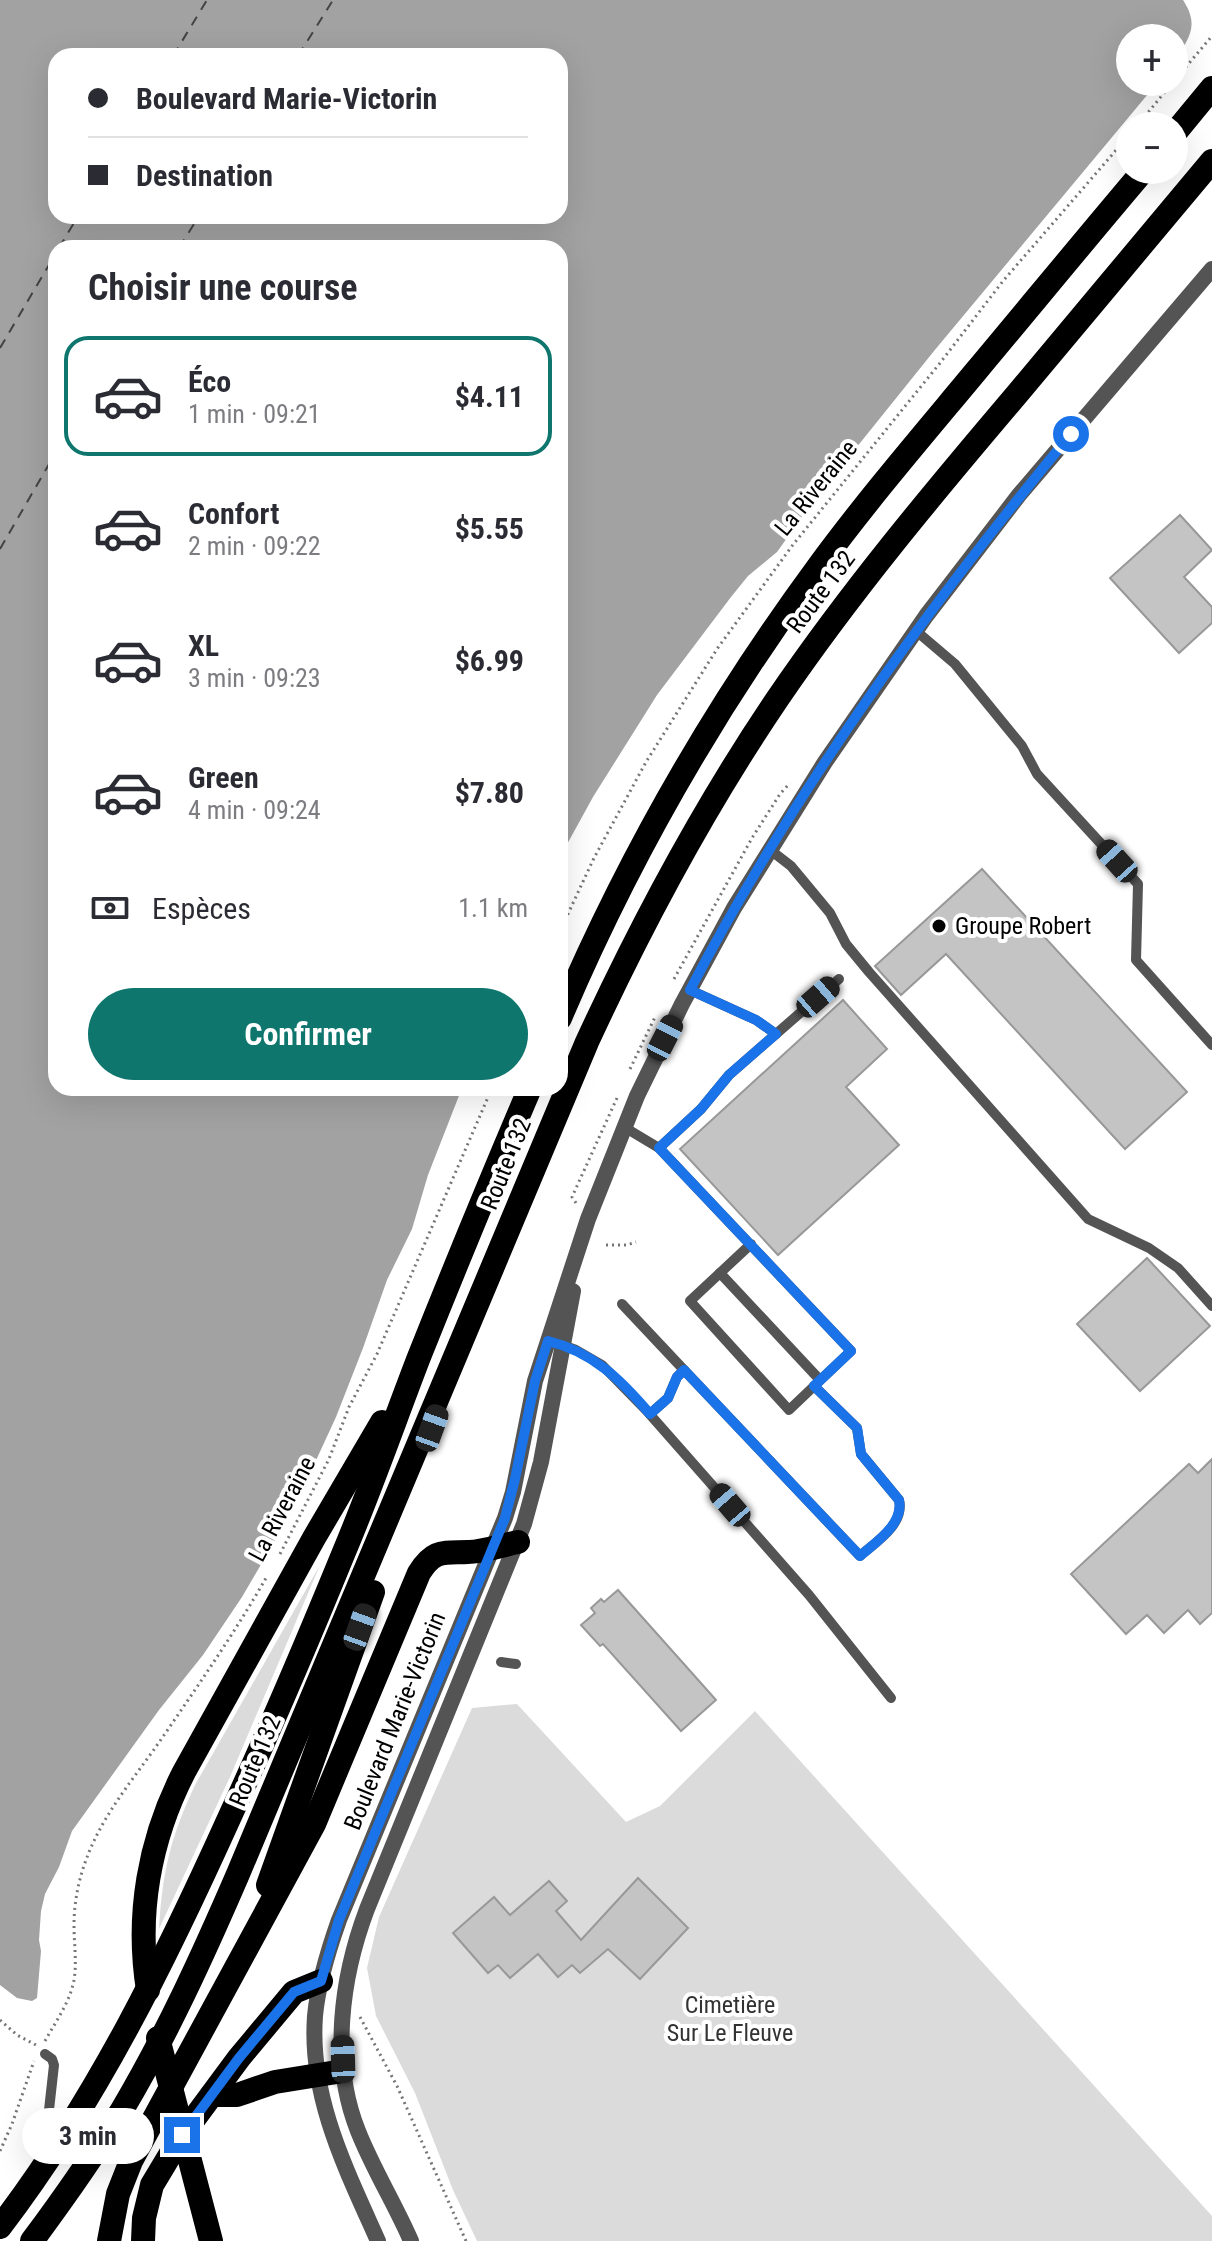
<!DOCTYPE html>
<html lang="fr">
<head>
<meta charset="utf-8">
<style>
	:root { --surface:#fff; --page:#f2f2f3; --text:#2b2b33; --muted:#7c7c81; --line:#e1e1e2; --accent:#0f766e }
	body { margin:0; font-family:"Roboto Condensed",sans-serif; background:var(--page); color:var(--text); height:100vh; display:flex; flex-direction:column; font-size:30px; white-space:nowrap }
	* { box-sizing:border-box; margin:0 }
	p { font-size:26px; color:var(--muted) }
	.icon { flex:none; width:44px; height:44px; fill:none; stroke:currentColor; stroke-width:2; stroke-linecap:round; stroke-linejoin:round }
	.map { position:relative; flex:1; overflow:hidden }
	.side { position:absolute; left:48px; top:240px; width:520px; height:856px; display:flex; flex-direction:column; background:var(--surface); border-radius:24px; box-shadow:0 8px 32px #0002 }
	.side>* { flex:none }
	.banner { position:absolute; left:48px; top:48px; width:520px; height:176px; border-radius:24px; box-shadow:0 8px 32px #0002; display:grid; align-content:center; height:176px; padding:0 40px; background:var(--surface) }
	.controls { position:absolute; left:1116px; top:24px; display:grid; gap:16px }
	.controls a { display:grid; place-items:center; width:72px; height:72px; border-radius:50%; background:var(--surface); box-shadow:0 8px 32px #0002; font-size:40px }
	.end { position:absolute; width:36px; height:36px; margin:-18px; border:10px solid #1a73e8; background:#fff; box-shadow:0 0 0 4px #fff }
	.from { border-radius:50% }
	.bubble { position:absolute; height:56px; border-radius:28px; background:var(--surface); box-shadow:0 8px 32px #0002; font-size:26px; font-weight:700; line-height:56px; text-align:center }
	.car { position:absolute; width:24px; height:48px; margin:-24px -12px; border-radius:10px; box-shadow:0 0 6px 2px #0007; background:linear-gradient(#222 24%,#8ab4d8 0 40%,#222 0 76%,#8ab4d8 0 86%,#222 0) }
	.banner b { display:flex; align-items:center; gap:28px; height:76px; font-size:30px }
	.banner b+b { border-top:2px solid var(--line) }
	.banner i { width:20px; height:20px; background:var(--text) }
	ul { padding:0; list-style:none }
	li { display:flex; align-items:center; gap:24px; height:120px; margin:0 16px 12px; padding:0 24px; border:4px solid transparent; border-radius:24px }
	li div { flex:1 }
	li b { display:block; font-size:30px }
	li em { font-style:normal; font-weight:700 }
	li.current { border-color:var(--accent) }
	li>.icon { width:72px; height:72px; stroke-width:1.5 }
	h2 { padding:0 40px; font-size:36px; line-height:96px }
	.pay { display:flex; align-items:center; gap:20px; height:88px; padding:0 40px; font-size:30px }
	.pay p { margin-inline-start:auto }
	.cta { display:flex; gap:16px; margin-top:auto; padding:16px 40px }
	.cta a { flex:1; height:92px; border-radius:48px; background:var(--accent); color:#fff; font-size:32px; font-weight:700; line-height:92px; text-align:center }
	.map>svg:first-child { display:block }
	.green { fill:#dbdbdb }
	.water { fill:#a2a2a2; fill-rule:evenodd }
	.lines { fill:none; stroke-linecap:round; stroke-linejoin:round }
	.ferry { stroke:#434343; stroke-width:2; stroke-dasharray:10 8; stroke-linecap:butt }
	.building { fill:#c4c4c4; stroke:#989898; stroke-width:2 }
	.path { stroke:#767676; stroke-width:3; stroke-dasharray:2 4; stroke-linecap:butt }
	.service { stroke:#545454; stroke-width:10 }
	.tertiary { stroke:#545454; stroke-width:16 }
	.motorway { stroke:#000; stroke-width:24 }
	.route { stroke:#1a73e8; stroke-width:10 }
	.poi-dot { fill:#000; stroke:#fff; stroke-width:3 }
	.labels { text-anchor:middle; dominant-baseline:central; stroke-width:8; stroke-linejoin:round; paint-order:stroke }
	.street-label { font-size:24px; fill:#000; stroke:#fff }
	.poi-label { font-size:24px; fill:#000; stroke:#fff; text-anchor:start }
	.park-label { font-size:24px; fill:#323232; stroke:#fff }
</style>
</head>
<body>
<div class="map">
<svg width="1212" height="2241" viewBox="0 0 1212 2241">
	<rect width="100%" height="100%" fill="#fff"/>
	<g class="green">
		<path d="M320,1565l-90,212 -71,152c3,-57 12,-93 36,-144z"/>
		<polygon points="517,1704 626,1822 660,1806 755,1711 1212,2216 1212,2241 477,2241 453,2190 415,2093 376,2016 367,1968 379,1917 472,1708"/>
	</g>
	<path class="water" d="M0,0h1183c17,26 6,38 -9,62v-24h-44v44h28l-224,269 -119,148 -38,53 -29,24 -17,21 -74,98 -64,102 -33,60v-609h-504v840h406l-34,87 -16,54 -25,51 -24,68 -27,69 -42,91 -52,89 -39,58 -44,55 -87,121 -13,36 -14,27 -4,17 -2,29 2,11 -4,47 -5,3 -15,-3 -17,-13zM56,56h504v160h-504z"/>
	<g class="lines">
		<g class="ferry">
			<polyline points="173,56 207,0"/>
			<polyline points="298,56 333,0"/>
			<polyline points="59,248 78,216"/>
			<polyline points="179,248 199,216"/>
			<polyline points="0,348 56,253"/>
			<polyline points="0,549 56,452"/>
		</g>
	</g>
	<g class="building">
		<polygon points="1180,515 1212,550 1184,577 1212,607 1212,623 1179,653 1110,578"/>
		<polygon points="982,869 1187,1092 1125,1149 946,954 901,995 875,966"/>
		<polygon points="843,1000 887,1049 846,1087 899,1145 778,1255 680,1149"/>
		<polygon points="1147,1258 1210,1326 1140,1391 1077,1324"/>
		<polygon points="1212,1459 1212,1613 1200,1624 1188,1610 1164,1633 1147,1615 1126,1634 1071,1574 1189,1464 1198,1473"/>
		<polygon points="618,1590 716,1700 681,1731 603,1644 600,1646 581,1625 595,1613 591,1608 601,1599 604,1602"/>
		<polygon points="638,1878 688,1928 640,1979 608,1949 580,1973 572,1965 558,1977 538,1954 510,1978 498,1965 488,1973 453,1933 494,1897 510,1915 549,1881 567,1901 556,1911 581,1940"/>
	</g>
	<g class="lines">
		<g class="path">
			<polyline points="1174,81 1212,36"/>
			<polyline points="1137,126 1173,82"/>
			<polyline points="560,931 594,858 646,762 717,649 792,546 940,363 1003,281 1130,134"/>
			<polyline points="674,979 752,838 780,794 790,783"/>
			<polyline points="630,1069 656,1015"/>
			<polyline points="576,1203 572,1197 617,1098"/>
			<polyline points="606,1245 627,1245 636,1242"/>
			<polyline points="280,1554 329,1459 349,1407 377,1354 492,1088"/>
			<polyline points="360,2017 397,2086 466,2241"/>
			<polyline points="0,2020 17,2035 36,2045"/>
			<path d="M45,2041c11,-20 25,-39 29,-61 3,-18 0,-36 0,-55 0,-28 7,-56 19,-82 17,-37 44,-69 67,-102 37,-54 74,-107 106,-163"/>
			<polyline points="0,2151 12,2124 34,2061"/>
		</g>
		<g class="service">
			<polyline points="915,630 955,664 1022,746 1037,774 1138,884 1136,960 1212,1045"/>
			<polyline points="769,849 791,866 830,913 846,944 869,972 1088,1219 1149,1248 1178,1268 1212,1306"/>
			<polyline points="690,990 756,1020 776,1034 839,979"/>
			<polyline points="624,1127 659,1148 701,1109 729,1075 776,1034"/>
			<polyline points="659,1148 851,1351 789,1410 690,1301 751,1244"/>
			<polyline points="720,1273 820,1380"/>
			<polyline points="622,1304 684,1370 677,1377 668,1398 650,1414"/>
			<polyline points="557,1343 576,1350 602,1365 646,1410 809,1595 891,1698"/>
			<path d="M684,1370l176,186c16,-14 45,-32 39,-56l-38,-46 -4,-26 -43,-42"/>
			<polyline points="501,1662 516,1664"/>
			<polyline points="45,2054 52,2059 54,2065 48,2119 52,2130 60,2139"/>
		</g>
		<g class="tertiary">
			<path d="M378,2241c-32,-72 -69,-144 -63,-225 3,-33 13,-65 24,-96l166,-402 8,-26 22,-111 53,-162 49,-123 45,-92 52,-96 91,-146 101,-146 93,-121 193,-226"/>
			<path d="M411,2241c-16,-37 -38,-72 -53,-110 -28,-70 -17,-153 9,-222l157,-385 17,-62 32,-171"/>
		</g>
		<g class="motorway">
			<polyline points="1174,134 1212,88"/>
			<path d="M560,1018c68,-160 155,-311 258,-451 50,-68 105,-132 159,-197 56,-67 111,-134 167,-200"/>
			<polyline points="268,1885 373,1592"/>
			<path d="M148,1990c-12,-75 1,-150 36,-218l130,-234 68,-116"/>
			<polyline points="158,2038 211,2241"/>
			<polyline points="212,2095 237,2095 275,2082 343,2071"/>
			<path d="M0,2227c97,-127 166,-269 231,-413 40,-87 77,-174 113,-262 27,-64 50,-130 75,-195 36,-90 73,-180 111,-269"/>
			<path d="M32,2241c32,-43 62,-86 90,-131 45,-76 81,-155 116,-236l349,-832c55,-119 117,-235 191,-344 73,-107 156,-206 240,-305 65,-77 129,-155 194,-232"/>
			<path d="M109,2241l9,-47 13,-33 183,-337 105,-251c15,-24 24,-20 49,-21 16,0 34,-7 50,-10"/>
			<polyline points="143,2241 144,2218 152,2185 182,2135 239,2058 294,1992 321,1981"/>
		</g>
	</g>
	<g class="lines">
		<path class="route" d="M182,2135l57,-77 55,-66 27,-11 18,-61 166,-402 10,-39 20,-98 13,-40c45,11 72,38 102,73l18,-16 9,-21 7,-7 176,186c16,-14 44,-32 39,-56l-38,-46 -4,-26 -43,-42 37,-35 -192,-203 42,-39 28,-34 47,-41 -20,-14 -66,-30c105,-201 237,-382 381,-556"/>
	</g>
	<circle class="poi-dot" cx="939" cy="926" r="8"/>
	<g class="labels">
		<g class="street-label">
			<text transform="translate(816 488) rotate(-51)">La Riveraine</text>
			<text transform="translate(821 592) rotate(-53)">Route 132</text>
			<text transform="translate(506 1164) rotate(-68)">Route 132</text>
			<text transform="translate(282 1509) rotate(-62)">La Riveraine</text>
			<text transform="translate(395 1721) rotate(-68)">Boulevard Marie-Victorin</text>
			<text transform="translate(255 1761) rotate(-67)">Route 132</text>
		</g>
		<g class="poi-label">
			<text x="955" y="926">Groupe Robert</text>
		</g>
		<g class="park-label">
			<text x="730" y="2005">Cimetière<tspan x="730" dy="28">Sur Le Fleuve</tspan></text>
		</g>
	</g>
</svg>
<div class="controls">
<a>+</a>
<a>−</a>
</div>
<i class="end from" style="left:1071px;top:434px"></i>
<i class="end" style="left:182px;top:2135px"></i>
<div class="bubble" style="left:22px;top:2108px;width:132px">3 min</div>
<i class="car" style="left:1117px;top:861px;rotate:318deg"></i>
<i class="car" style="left:818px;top:997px;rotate:49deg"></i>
<i class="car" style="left:665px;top:1038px;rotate:27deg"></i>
<i class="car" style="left:432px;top:1428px;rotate:20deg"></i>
<i class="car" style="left:730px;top:1505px;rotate:319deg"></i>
<i class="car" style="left:360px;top:1627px;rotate:20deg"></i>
<i class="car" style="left:343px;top:2059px;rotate:358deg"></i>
<div class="banner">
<b><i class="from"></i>Boulevard Marie-Victorin</b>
<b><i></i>Destination</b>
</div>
<section class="side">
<h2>Choisir une course</h2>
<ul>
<li class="current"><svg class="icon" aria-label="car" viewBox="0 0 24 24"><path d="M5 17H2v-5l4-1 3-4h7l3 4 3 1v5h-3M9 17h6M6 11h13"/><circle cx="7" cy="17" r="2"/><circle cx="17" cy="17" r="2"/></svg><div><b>Éco</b><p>1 min · 09:21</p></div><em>$4.11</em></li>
<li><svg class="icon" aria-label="car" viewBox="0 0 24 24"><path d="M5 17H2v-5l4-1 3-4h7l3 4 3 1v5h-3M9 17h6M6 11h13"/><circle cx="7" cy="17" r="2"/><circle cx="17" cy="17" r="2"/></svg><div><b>Confort</b><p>2 min · 09:22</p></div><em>$5.55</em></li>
<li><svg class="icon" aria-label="car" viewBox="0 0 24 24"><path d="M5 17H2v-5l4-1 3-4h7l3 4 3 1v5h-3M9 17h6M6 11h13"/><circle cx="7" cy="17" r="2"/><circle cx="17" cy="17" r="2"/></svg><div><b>XL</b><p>3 min · 09:23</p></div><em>$6.99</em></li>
<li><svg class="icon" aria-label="car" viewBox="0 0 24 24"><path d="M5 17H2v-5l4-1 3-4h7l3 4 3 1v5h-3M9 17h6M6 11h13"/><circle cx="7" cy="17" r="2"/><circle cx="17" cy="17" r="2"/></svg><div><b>Green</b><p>4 min · 09:24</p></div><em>$7.80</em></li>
</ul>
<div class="pay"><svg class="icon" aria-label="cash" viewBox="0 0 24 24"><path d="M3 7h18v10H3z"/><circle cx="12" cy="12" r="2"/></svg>Espèces<p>1.1 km</p></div>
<div class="cta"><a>Confirmer</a></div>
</section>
</div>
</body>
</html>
